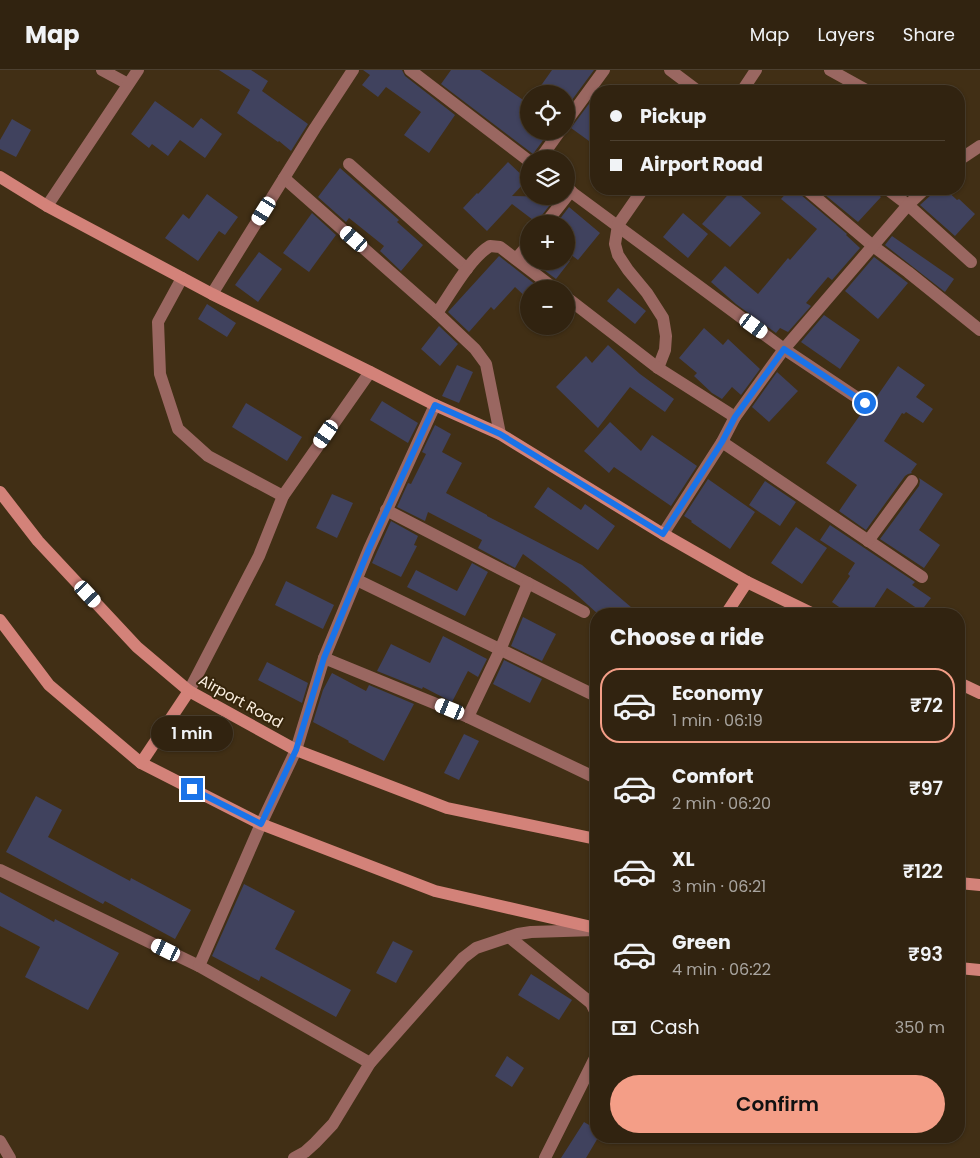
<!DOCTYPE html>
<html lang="en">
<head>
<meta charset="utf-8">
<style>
	:root { --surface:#312310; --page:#3d2f1e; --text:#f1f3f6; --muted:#a8a49f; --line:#4c4030; --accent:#f49e87 }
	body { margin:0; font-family:Poppins,sans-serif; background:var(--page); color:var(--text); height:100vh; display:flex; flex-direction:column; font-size:19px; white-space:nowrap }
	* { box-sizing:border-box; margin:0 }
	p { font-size:16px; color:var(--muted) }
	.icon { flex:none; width:28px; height:28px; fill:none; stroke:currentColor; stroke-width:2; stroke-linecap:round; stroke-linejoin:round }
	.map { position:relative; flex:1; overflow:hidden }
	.side { position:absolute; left:590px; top:538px; width:375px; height:535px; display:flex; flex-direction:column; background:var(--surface); border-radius:20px; box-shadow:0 1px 4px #0004,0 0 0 1px var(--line) }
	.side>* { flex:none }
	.hud { position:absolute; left:590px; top:15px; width:375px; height:110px; border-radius:20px; box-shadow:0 1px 4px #0004,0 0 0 1px var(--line); display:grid; align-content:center; height:110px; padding:0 20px; background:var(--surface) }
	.fabs { position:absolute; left:520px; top:15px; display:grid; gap:10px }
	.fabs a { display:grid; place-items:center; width:55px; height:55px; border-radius:50%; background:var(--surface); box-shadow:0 1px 4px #0004,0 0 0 1px var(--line); font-size:25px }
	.end { position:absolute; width:22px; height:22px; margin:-11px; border:6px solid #1a73e8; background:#fff; box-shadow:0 0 0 2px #fff }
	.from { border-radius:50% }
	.bubble { position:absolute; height:35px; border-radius:18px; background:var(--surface); box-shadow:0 1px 4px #0004,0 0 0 1px var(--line); font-size:16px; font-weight:600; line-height:35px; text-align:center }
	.car { position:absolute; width:15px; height:30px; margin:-15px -8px; border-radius:6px; box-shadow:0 0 4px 1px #0007; background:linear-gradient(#fff 24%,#345 0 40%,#fff 0 76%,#345 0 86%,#fff 0) }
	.hud b { display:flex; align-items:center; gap:18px; height:48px; font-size:19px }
	.hud b+b { border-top:1px solid var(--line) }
	.hud i { width:12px; height:12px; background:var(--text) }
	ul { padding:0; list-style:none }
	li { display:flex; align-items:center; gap:15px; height:75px; margin:0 10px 8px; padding:0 10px; border:2px solid transparent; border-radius:20px }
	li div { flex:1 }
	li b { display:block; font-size:19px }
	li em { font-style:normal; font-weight:600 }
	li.selected { border-color:var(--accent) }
	li>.icon { width:45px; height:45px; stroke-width:1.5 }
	h2 { padding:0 20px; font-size:22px; line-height:60px }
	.pay { display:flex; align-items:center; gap:12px; height:55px; padding:0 20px; font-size:19px }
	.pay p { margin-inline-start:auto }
	.action { display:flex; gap:10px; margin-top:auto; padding:10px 20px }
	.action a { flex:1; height:58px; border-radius:30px; background:var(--accent); color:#111; font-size:20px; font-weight:600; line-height:58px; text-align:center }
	header { display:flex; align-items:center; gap:30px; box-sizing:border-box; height:70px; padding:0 25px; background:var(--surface); border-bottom:1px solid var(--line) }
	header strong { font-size:24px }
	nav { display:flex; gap:28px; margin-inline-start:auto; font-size:18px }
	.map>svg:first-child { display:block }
	.building { fill:#40425e }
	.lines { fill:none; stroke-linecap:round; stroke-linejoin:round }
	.street { stroke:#9a6761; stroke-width:12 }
	.secondary { stroke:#d38279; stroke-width:12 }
	.route { stroke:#1a73e8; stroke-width:6 }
	.labels { text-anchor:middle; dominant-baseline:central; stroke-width:4; stroke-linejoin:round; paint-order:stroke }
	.street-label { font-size:15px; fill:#fcf0e1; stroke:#36250b }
</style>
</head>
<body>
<header>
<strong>Map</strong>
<nav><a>Map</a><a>Layers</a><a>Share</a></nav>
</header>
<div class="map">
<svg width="980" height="1088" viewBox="0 0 980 1088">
	<rect width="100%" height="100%" fill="#412f15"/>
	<g class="building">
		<polygon points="219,0 251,0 268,11 262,21 308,54 291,81 279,71 278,72 237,43 250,20"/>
		<polygon points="363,0 402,0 405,6 455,45 429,83 404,65 421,42 386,17 378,27 362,15 370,5"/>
		<polygon points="451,0 480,0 529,34 529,61 550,61 533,84 441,14"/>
		<polygon points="552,0 594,0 566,38 566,24 535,24"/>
		<polygon points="594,27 596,29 596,76 571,58"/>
		<polygon points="155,31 193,58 201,48 222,64 205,88 180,70 168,86 152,74 149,78 131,64"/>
		<polygon points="12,49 31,60 16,87 0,79 0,70"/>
		<polygon points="508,92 527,110 512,126 556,127 539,149 537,153 512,134 487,161 463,138 477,123 478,124"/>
		<polygon points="340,98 399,150 397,152 423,175 401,201 380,181 384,176 349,148 346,152 318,127"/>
		<polygon points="733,119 761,143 730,177 702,154"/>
		<polygon points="790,119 798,119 801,125 847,164 846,165 860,178 832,210 828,207 806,233 811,236 788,262 780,258 776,263 736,234 711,212 725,196 758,224 788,188 790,190 817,159 781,129"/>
		<polygon points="818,119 872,119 881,127 858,152"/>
		<polygon points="933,119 945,119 957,130 959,129 975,144 955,166 920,135 931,125"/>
		<polygon points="207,124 238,147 225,165 219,161 198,191 165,168 183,144 189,149"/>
		<polygon points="569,137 600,163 578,190 566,181 566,154 556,154"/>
		<polygon points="312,143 336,165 309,202 283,183"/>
		<polygon points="683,143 708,164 688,188 663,167"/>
		<polygon points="892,166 954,209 945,222 885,175"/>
		<polygon points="259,182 282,199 258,232 235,215"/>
		<polygon points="499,186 541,219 529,219 529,230 515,217 494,240 491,237 469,262 448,242"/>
		<polygon points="874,187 908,213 878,249 845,221"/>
		<polygon points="532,191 570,191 556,209"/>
		<polygon points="618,218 646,241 635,254 607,231"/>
		<polygon points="207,234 236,253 227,267 198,249"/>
		<polygon points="824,245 860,270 840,299 801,272"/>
		<polygon points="439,256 458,274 440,296 421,279"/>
		<polygon points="704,258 723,275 728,269 760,299 741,325 732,317 722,329 712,323 694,306 697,303 679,288"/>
		<polygon points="608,275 640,304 674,329 665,342 630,317 598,358 556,317 586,286 592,293"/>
		<polygon points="457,295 473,302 459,333 442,326"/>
		<polygon points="898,296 925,315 916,327 933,339 923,353 906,342 904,344 902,343 884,371 917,394 911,402 912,403 908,404 905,406 866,460 839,441 857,415 826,393 863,341 868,340 871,338 873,332"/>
		<polygon points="777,302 798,321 769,352 752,337"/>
		<polygon points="382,331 418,353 408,373 370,350"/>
		<polygon points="246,333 302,367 287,391 232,357"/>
		<polygon points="610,352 641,381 652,365 697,396 671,436 614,397 609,403 584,381"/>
		<polygon points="435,355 451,364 442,382 462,393 446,423 487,445 487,446 582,495 639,544 598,544 568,517 523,484 515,498 478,478 482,470 428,442 425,451 397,437 408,413 411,414 426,384 422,382"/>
		<polygon points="919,408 943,424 919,460 940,475 924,498 880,469 919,416 920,411"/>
		<polygon points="708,409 755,442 730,479 691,452 692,451 684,446"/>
		<polygon points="765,411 796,432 780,456 749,435"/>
		<polygon points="548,417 581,440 585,434 615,456 598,480 534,437"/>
		<polygon points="332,424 353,433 337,468 316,458"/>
		<polygon points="391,451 418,466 414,475 417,476 401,507 372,493"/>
		<polygon points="830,455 915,512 912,515 931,528 921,541 887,518 870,544 849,544 832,532 850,506 848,504 855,493 820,470"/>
		<polygon points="796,457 827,478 802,514 771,493"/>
		<polygon points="472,493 488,502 465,546 407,517 416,500 457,521"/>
		<polygon points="286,511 334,535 323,559 275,535"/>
		<polygon points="523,547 556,564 542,591 511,576"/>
		<polygon points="443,566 487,589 478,607 468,601 452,632 423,617 422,619 377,601 391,574 430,593"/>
		<polygon points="504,590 542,609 530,633 493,614"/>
		<polygon points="267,592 308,613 302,633 258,610"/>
		<polygon points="332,603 366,621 369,615 414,634 384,691 348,672 349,671 313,652 323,620"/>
		<polygon points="464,664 479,671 459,710 444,703"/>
		<polygon points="36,726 62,740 48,767 130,811 131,808 191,840 175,869 105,831 103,834 6,782"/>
		<polygon points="244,814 295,841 275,879 351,920 336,947 261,906 259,911 212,886"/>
		<polygon points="0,822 54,852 55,849 119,883 88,940 25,907 40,877 0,856"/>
		<polygon points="393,871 413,881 396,913 376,903"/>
		<polygon points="531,904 572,930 559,950 518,925"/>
		<polygon points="507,986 524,998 512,1017 495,1006"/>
		<polygon points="584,1052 596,1059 596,1066 599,1066 586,1088 561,1088"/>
	</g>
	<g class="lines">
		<g class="street">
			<polyline points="102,0 128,14"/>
			<polyline points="410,0 529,91"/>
			<polyline points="670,0 698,21"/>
			<polyline points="830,0 868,21"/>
			<polyline points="742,21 756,0"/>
			<polyline points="566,52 604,0"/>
			<polyline points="540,89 560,61"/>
			<polyline points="959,90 980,76"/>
			<polyline points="349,94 467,199"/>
			<polyline points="284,108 437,243 475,279 486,294 500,364"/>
			<polyline points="566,118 784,279 865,333"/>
			<polyline points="643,119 618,155 615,174 618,185 628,200 647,223 663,248 666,266 665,280 658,298"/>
			<polyline points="806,119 873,176 908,202 980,260"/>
			<polyline points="887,119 908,135 971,192"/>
			<polyline points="47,136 138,0"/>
			<polyline points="545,154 571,121"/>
			<polyline points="516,189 529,174"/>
			<polyline points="182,208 158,252 160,304 178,359 208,386 283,426"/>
			<polyline points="212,224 315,58 353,0"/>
			<polyline points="566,227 658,298 735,347"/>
			<path d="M437,243c14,-20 33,-55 53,-67l10,1 55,42"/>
			<polyline points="722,372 922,507"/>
			<polyline points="386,440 584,542"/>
			<polyline points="663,464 722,372 735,347 784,279 908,135 925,119"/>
			<polyline points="868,471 912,411"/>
			<polyline points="357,510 596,626"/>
			<polyline points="324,588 468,647 596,708"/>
			<polyline points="189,621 259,486 283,426 370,302"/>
			<polyline points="468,647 500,580 528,513"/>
			<polyline points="0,800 199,896 370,993"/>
			<polyline points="509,867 591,933 596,943"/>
			<polyline points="199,896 261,754 296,680 324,588 369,479 435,335"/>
			<polyline points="0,1071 10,1088"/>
			<polyline points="294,1088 305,1082 315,1073 333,1054 370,993 463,888 476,878 518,864 531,862 596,860"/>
			<polyline points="545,1088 596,986"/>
		</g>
		<g class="secondary">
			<polyline points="0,107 47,136 212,224 370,302 435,335 500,364 663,464 747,512 813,544"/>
			<polyline points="0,422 38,471 137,577 189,621 296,680 447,738 596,769"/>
			<polyline points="726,544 747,512"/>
			<polyline points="0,550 49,615 141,693 261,754 435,821 596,858"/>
			<polyline points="959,613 980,623"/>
			<polyline points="141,693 189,621"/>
			<polyline points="959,813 980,815"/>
			<polyline points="959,898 980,900"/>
		</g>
	</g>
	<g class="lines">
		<polyline class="route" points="192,719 261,754 296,680 324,588 369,479 435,335 500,364 663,464 722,372 735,347 784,279 865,333"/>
	</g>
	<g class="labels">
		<g class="street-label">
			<text transform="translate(241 631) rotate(29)">Airport Road</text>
		</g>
	</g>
</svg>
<div class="fabs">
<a><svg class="icon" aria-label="locate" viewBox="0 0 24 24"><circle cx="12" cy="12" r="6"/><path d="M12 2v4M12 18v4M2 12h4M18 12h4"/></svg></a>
<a><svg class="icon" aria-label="layers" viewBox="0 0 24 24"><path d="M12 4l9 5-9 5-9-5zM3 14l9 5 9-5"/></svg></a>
<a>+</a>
<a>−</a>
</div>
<i class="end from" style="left:865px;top:333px"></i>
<i class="end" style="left:192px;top:719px"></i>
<div class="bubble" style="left:151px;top:646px;width:82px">1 min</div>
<i class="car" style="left:264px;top:141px;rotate:212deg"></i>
<i class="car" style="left:354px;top:169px;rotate:311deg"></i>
<i class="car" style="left:754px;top:256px;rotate:126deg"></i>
<i class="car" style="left:326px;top:364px;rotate:215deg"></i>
<i class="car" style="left:88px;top:524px;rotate:137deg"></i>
<i class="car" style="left:450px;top:639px;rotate:292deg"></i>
<i class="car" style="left:166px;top:880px;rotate:296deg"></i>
<div class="hud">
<b><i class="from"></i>Pickup</b>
<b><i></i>Airport Road</b>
</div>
<section class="side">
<h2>Choose a ride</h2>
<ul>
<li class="selected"><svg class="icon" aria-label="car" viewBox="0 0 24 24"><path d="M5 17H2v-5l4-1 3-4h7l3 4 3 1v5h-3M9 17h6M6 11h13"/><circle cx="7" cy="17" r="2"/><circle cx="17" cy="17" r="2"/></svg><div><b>Economy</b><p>1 min · 06:19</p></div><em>₹72</em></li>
<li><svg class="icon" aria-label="car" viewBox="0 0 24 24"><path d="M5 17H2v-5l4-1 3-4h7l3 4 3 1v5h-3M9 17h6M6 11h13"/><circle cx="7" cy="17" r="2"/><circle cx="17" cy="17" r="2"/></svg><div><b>Comfort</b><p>2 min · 06:20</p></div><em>₹97</em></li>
<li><svg class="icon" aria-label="car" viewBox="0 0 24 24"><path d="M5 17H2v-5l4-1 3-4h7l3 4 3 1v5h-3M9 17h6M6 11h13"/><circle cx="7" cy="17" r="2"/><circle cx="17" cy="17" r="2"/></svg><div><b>XL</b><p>3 min · 06:21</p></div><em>₹122</em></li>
<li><svg class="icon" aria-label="car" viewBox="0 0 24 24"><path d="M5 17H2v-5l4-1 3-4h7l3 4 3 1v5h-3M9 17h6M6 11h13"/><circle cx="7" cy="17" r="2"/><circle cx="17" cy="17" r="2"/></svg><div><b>Green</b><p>4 min · 06:22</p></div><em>₹93</em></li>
</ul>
<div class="pay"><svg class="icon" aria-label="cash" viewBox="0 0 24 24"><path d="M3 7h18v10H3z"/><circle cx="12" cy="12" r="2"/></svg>Cash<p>350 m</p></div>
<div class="action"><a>Confirm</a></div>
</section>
</div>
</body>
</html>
